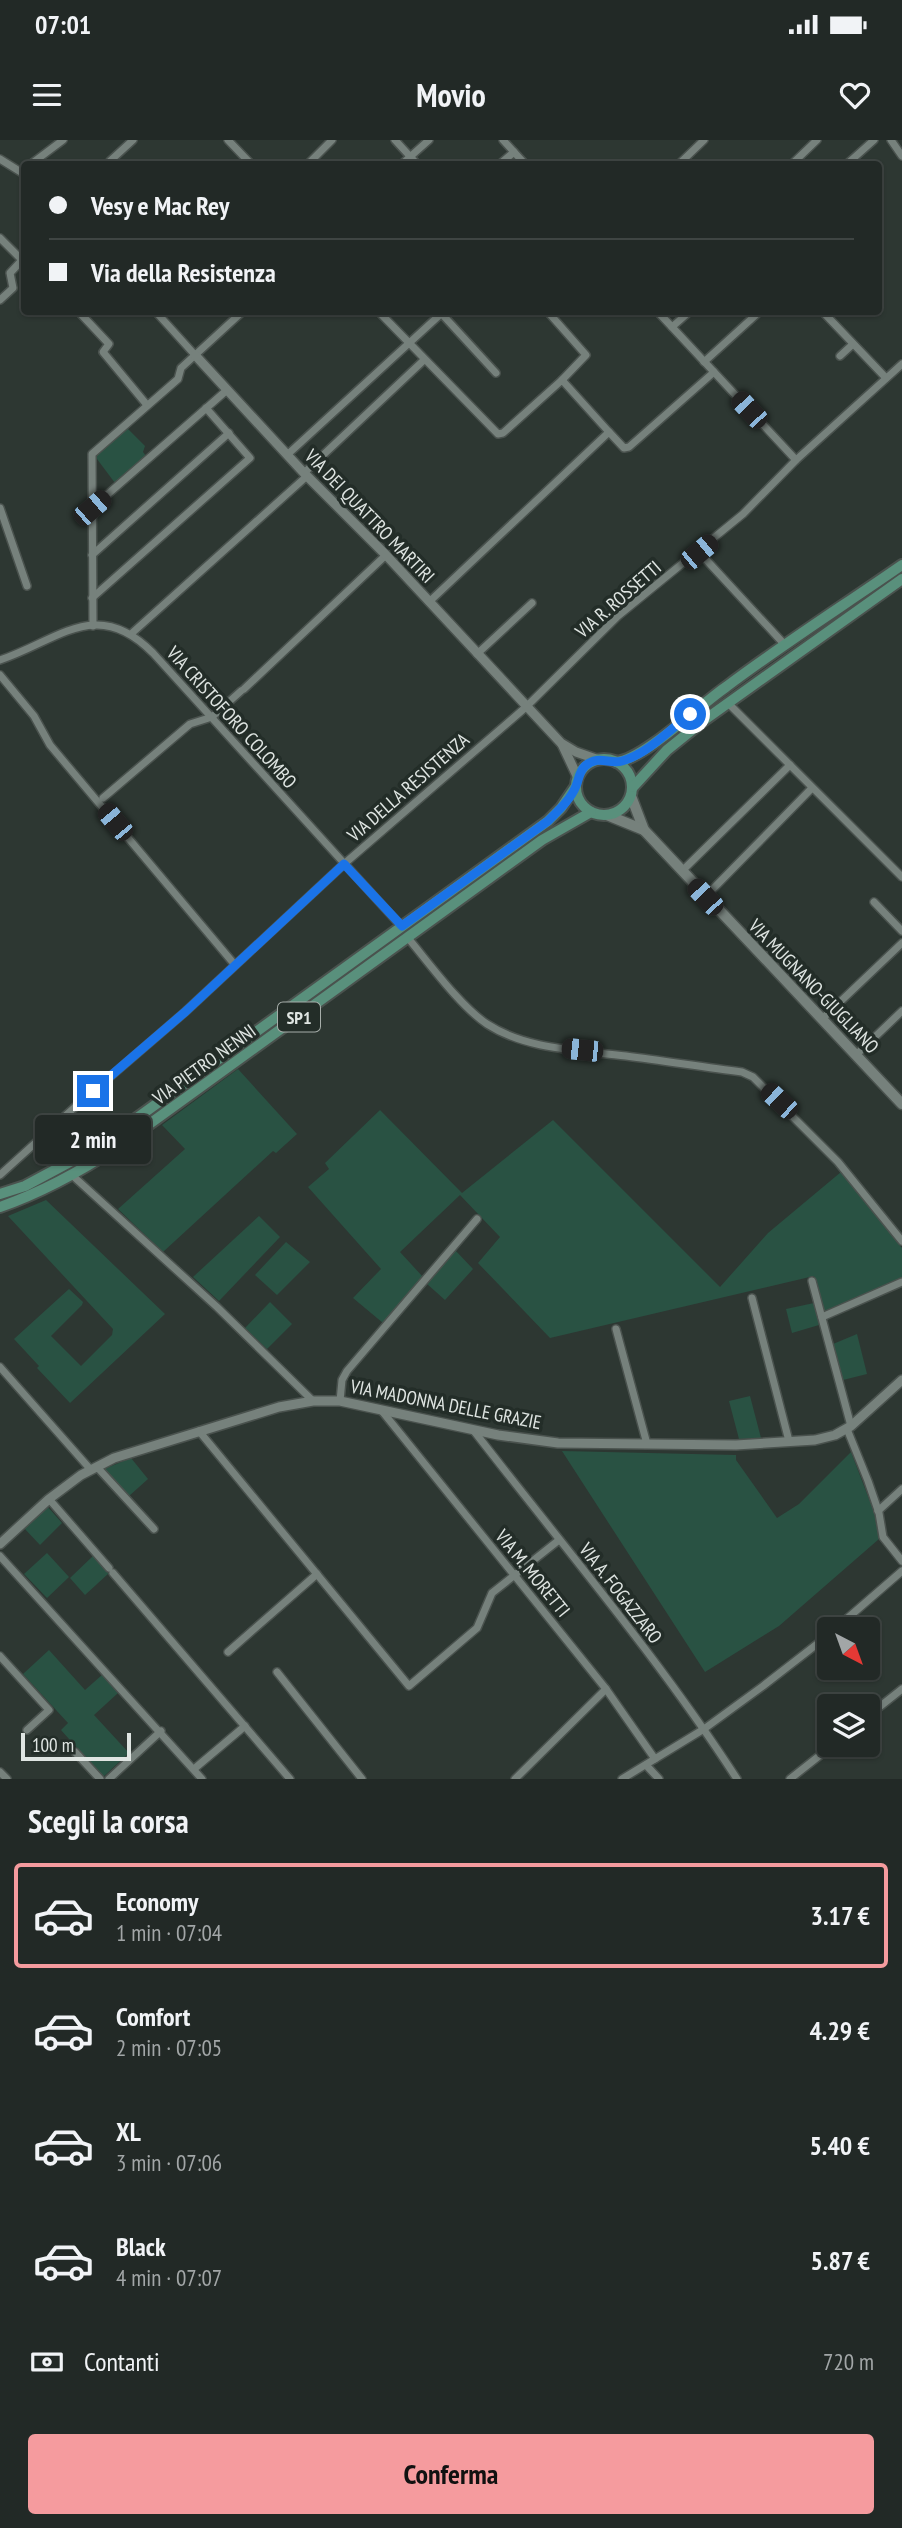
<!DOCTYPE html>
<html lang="it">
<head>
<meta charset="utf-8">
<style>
	:root { --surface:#222926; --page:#2e3532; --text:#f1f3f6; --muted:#a2a6a7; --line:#3f4543; --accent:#f59b9e }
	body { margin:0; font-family:"PT Sans Narrow",sans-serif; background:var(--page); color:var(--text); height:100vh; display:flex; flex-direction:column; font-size:26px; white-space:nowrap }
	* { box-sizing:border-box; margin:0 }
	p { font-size:23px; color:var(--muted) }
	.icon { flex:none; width:38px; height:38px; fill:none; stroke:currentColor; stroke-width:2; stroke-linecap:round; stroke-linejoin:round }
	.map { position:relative; height:1639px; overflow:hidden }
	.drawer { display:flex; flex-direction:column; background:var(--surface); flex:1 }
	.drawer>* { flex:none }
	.guide { position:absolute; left:21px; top:21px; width:861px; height:154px; border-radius:7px; box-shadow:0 2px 5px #0004,0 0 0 2px var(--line); display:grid; align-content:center; height:154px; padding:0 28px; background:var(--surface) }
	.needle { width:46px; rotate:139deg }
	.tools { position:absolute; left:817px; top:1477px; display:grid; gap:14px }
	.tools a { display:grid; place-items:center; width:63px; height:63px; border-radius:7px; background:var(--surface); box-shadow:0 2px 5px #0004,0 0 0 2px var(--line); font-size:35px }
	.scale { position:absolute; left:21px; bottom:18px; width:110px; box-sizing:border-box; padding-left:7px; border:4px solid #dfe5e2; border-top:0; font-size:19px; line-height:24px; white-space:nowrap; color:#dfe5e2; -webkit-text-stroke:5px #232d28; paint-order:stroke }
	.end { position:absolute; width:32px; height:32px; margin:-16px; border:9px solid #1a73e8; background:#fff; box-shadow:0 0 0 4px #fff }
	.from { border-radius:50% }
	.bubble { position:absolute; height:49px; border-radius:7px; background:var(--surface); box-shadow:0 2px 5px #0004,0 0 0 2px var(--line); font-size:23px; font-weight:700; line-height:49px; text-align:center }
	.car { position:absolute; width:21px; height:42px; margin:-21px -10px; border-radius:9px; box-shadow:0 0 5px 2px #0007; background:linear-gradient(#222 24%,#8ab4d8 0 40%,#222 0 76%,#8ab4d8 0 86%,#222 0) }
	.guide b { display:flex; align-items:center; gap:24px; height:66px; font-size:26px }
	.guide b+b { border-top:2px solid var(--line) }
	.guide i { width:18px; height:18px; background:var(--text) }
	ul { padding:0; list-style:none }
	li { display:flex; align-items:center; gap:21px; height:105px; margin:0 14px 10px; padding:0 14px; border:4px solid transparent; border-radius:7px }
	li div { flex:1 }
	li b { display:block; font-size:26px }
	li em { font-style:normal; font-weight:700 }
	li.active { border-color:var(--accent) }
	li>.icon { width:63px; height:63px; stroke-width:1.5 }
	h2 { padding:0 28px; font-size:32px; line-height:84px }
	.pay { display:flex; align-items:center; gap:18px; height:77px; padding:0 28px; font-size:26px }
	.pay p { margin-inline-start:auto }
	.primary-button { display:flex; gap:14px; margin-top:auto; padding:14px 28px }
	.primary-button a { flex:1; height:80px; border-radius:7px; background:var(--accent); color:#111; font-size:28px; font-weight:700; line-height:80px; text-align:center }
	.status { display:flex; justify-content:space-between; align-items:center; height:49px; padding:0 35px; background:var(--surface); direction:ltr }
	.status svg { height:19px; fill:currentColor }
	header { display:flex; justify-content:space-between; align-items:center; height:91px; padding:0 28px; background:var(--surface); font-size:32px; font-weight:700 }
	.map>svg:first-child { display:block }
	.green { fill:#295243 }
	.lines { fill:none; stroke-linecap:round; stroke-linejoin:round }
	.minor-casing { stroke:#4a524e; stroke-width:10 }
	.tertiary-casing { stroke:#4a524e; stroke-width:12 }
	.secondary-casing { stroke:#4a524e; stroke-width:13 }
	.primary-casing { stroke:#4a524e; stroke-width:14 }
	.minor { stroke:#76817c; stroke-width:7 }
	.tertiary { stroke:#76817c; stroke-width:9 }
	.secondary { stroke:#76817c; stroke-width:10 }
	.primary { stroke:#59907c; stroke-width:10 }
	.route { stroke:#1a73e8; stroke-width:9 }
	.labels { text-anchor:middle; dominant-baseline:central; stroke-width:7; stroke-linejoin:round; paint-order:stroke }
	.shield { fill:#232d28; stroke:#a7aeaa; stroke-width:2 }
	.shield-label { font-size:18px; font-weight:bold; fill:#dfe5e2 }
	.street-label { font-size:19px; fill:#dfe5e2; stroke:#232d28 }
</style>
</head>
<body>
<div class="status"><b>07:01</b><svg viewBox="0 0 49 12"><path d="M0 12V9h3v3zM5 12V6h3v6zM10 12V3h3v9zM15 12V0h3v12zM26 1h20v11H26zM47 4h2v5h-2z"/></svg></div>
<header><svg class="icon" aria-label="menu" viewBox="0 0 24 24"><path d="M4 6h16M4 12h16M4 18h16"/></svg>Movio<svg class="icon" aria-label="heart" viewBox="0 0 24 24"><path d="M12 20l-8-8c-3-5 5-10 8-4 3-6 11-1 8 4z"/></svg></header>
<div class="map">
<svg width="902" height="1639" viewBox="0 0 902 1639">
	<rect width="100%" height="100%" fill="#2d3732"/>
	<g class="green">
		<polygon points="126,287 145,306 143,312 146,316 115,343 94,315"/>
		<polygon points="238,929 297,994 276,1013 273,1011 163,1112 118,1069 185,1009 162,985"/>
		<polygon points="380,970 462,1053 553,980 720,1147 768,1093 841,1032 902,1108 902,1139 824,1173 814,1136 550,1198 478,1123 500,1097 460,1055 400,1112 423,1137 383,1183 353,1158 381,1129 308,1047 329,1029 325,1023"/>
		<polygon points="46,1060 165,1174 70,1263 37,1228 39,1226 14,1199 69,1149 83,1162 82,1165 51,1196 81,1226 112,1195 113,1189 8,1076"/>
		<polygon points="259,1076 280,1097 219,1161 193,1137"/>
		<polygon points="286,1102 310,1122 277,1155 255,1135"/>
		<polygon points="455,1110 473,1129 445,1160 426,1143"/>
		<polygon points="270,1162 292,1184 267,1209 245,1188"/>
		<polygon points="814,1163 819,1185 792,1193 786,1169"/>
		<polygon points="857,1194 867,1234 843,1240 833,1204"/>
		<polygon points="750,1256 761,1298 739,1299 729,1261"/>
		<polygon points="562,1311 736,1315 736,1320 777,1378 799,1364 851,1312 874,1372 879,1399 779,1486 705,1532"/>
		<polygon points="131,1318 148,1339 129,1356 104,1329"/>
		<polygon points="47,1366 62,1383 40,1405 24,1388"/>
		<polygon points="47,1413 69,1437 47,1458 24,1434"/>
		<polygon points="93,1416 109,1433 85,1455 70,1438"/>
		<polygon points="49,1510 85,1550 102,1535 118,1553 94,1575 129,1613 103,1637 61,1590 68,1583 23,1534"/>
	</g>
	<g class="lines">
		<g class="minor-casing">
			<g id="minor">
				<polyline points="228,0 251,24"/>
				<polyline points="395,0 417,24"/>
				<polyline points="503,0 525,24"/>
				<polyline points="891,0 902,16"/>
				<polyline points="0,19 24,34"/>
				<polyline points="110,21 133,0"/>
				<polyline points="31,24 63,0"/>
				<polyline points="308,24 332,0"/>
				<polyline points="402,24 429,0"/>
				<polyline points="500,24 514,12"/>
				<polyline points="679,24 704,0"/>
				<polyline points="792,24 817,0"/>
				<polyline points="847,24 874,0"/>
				<polyline points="0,98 22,120"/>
				<polyline points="0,160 13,148 10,133 24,118"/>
				<polyline points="79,172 109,204 103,212 147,265"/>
				<polyline points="156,172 195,215"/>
				<polyline points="379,172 498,294 503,293 562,240 609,292"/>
				<polyline points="440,172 496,233"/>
				<polyline points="548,172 586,215 562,240"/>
				<polyline points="658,172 796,320"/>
				<polyline points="823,172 886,238"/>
				<polyline points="672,187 689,172"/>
				<polyline points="840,216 853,204"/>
				<polyline points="704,222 759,172"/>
				<polyline points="287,315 443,172"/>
				<polyline points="304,333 424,220"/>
				<polyline points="0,368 27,446"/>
				<polyline points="92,368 227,250"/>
				<polyline points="699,412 785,505"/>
				<polyline points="92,415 229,293"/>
				<polyline points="92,458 250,318 206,268"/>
				<polyline points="429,462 609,292 624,308 629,307 714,232"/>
				<polyline points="93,486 92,314 178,239 181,228 242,172"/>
				<polyline points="131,494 307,336"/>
				<polyline points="477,514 532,463"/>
				<path d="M0,520c59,-20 97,-64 153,-7l249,274"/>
				<polyline points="0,535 34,576 50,605 235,825"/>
				<polyline points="244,549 386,415"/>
				<polyline points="729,564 902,737"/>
				<polyline points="103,658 190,584 212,577 241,551"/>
				<polyline points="682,731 790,625"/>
				<polyline points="705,757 812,648"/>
				<polyline points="874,762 902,791"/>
				<path d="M408,798c21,25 52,68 79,86 40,26 93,26 139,32 39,5 77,11 116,16l11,5 85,85 64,79"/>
				<polyline points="822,879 902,803"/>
				<polyline points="856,915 902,871"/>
				<polyline points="0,1035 75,967 185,872 344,724 526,567 618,476 743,374 796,320 902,224"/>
				<polyline points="73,1036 217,1167 313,1261"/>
				<polyline points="812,1141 851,1286"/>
				<polyline points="752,1158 789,1301"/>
				<polyline points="822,1177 902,1142"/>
				<polyline points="616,1189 647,1304"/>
				<polyline points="0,1227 91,1330"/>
				<polyline points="340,1261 342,1240 347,1231 477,1079"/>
				<polyline points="382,1271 606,1549 655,1619"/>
				<polyline points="847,1289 868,1341 879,1373 883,1397 902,1421"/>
				<polyline points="199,1291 409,1546 477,1488 492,1453 559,1400"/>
				<path d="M474,1291c89,115 184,226 263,348"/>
				<polyline points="97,1327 154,1389"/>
				<polyline points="49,1359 109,1428"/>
				<polyline points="878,1371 902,1349"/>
				<polyline points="0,1416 202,1639"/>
				<polyline points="113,1433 290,1639"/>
				<polyline points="835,1489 902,1431"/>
				<polyline points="228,1512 317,1434"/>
				<polyline points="0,1516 49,1570 27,1590"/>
				<polyline points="277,1532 362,1639"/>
				<polyline points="868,1576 902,1549"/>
				<polyline points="75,1612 100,1639"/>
				<polyline points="646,1625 659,1639"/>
				<polyline points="194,1629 245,1586"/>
				<polyline points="0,1632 7,1639"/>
				<polyline points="109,1639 161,1591"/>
				<polyline points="515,1639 606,1549"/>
				<polyline points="622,1639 704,1589 763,1546 830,1494"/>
				<polyline points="790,1639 833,1605"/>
			</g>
		</g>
		<g class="tertiary-casing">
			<g id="tertiary">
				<polyline points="195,215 304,333 386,415 561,603 576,612 599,620"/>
				<polyline points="562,604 578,638"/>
				<polyline points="0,1404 49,1359 81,1335 114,1318 279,1267 313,1261 340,1261 498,1295 558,1303 736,1305 815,1300 835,1295 851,1286 902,1240"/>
			</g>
		</g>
		<g class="secondary-casing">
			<g id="secondary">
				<polyline points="631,656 644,690 902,964"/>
				<polyline points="607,675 644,690"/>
			</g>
		</g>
		<g class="primary-casing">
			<g id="primary">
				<circle cx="604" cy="647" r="28"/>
				<path d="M616,622c27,-2 85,-58 110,-75 57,-43 117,-81 176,-122"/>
				<polyline points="633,647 667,610 703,581 902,439"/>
				<polyline points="0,1054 25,1046 94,1009 548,681 561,668 576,646"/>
				<path d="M0,1067c43,-15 81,-36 119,-61l423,-306 49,-28"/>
			</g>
		</g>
		<use href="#minor" class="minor"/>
		<use href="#tertiary" class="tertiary"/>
		<use href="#secondary" class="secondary"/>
		<use href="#primary" class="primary"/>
	</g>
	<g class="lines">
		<path class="route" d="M93,951l92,-79 159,-148 58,62 146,-105c10,-10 23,-22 28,-35 3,-7 3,-14 9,-20 14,-12 24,-1 37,-5 25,-7 48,-31 68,-47"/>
	</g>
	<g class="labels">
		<rect class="shield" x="278" y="862.5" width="42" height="29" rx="5"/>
		<g class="shield-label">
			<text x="299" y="877">SP1</text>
		</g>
		<g class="street-label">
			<text transform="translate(370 376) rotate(46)">VIA DEI QUATTRO MARTIRI</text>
			<text transform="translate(618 459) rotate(-41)">VIA R. ROSSETTI</text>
			<text transform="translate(232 577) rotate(48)">VIA CRISTOFORO COLOMBO</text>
			<text transform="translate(408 647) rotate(-41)">VIA DELLA RESISTENZA</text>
			<text transform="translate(814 846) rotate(46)">VIA MUGNANO-GIUGLIANO</text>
			<text transform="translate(204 924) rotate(-36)">VIA PIETRO NENNI</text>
			<text transform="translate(446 1264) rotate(11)">VIA MADONNA DELLE GRAZIE</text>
			<text transform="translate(533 1433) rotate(51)">VIA M. MORETTI</text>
			<text transform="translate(621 1453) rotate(52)">VIA A. FOGAZZARO</text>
		</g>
	</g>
</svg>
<div class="tools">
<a><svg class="needle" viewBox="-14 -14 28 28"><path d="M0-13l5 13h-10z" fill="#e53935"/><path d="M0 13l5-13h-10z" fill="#a2a6a7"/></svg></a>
<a><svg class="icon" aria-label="layers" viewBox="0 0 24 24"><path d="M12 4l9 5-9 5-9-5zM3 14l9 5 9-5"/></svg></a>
</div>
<div class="scale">100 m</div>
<i class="end from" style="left:690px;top:574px"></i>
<i class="end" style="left:93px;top:951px"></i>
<div class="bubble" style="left:35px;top:975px;width:116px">2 min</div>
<i class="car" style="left:749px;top:270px;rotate:317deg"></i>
<i class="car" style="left:92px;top:368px;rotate:49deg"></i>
<i class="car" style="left:699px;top:412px;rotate:50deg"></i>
<i class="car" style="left:115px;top:682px;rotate:320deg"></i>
<i class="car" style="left:705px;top:757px;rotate:317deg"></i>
<i class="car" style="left:582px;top:910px;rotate:276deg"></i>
<i class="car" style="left:779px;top:961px;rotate:313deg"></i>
<div class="guide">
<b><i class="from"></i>Vesy e Mac Rey</b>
<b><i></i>Via della Resistenza</b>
</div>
</div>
<section class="drawer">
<h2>Scegli la corsa</h2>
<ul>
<li class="active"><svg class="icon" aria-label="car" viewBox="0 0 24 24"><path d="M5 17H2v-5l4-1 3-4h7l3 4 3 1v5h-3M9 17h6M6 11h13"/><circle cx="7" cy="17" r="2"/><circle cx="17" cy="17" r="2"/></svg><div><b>Economy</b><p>1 min · 07:04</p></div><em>3.17 €</em></li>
<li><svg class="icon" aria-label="car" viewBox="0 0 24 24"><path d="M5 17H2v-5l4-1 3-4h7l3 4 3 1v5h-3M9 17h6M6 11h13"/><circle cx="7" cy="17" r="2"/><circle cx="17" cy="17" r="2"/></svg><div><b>Comfort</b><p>2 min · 07:05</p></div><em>4.29 €</em></li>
<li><svg class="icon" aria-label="car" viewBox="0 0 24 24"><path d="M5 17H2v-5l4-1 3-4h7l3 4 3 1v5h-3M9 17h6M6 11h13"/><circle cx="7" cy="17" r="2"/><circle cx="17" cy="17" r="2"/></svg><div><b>XL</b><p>3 min · 07:06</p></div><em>5.40 €</em></li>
<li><svg class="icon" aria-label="car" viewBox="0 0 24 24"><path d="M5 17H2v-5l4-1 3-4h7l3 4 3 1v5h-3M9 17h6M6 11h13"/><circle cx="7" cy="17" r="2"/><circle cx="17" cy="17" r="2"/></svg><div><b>Black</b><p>4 min · 07:07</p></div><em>5.87 €</em></li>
</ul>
<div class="pay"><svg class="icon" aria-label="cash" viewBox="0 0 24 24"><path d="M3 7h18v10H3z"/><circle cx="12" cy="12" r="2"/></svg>Contanti<p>720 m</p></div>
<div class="primary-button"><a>Conferma</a></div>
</section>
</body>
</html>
